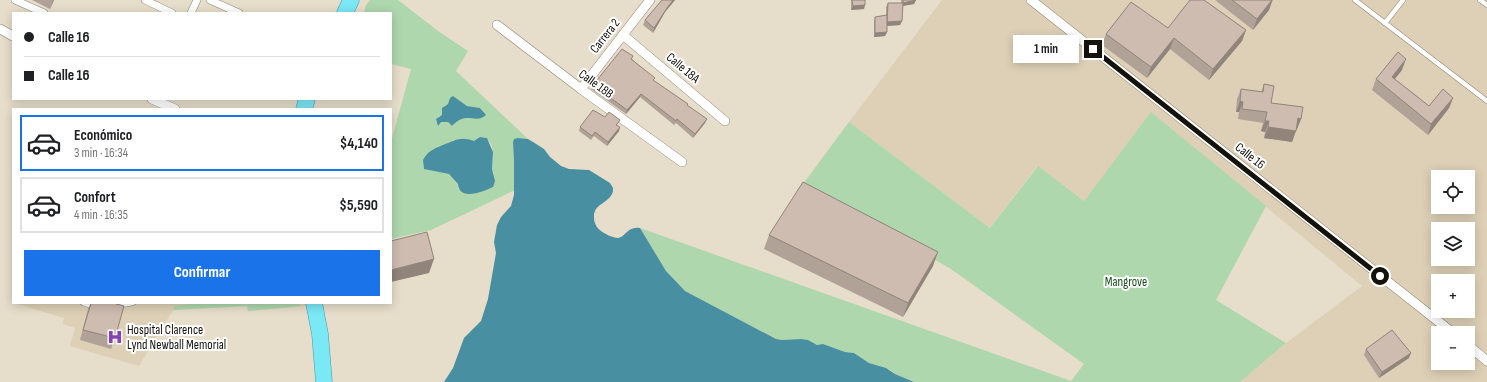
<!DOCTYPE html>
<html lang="es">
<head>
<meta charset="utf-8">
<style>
	:root { --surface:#fff; --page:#f6f6f6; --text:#202124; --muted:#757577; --line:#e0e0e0; --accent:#1a73e8 }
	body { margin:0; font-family:"Sofia Sans Condensed",sans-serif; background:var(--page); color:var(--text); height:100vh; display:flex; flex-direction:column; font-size:15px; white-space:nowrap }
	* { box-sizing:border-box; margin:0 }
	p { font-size:13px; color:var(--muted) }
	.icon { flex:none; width:22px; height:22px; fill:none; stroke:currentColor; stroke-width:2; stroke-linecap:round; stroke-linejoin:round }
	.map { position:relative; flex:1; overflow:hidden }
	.details { position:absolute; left:12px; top:108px; width:380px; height:196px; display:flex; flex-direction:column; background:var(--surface); border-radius:0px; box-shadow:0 2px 10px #0003 }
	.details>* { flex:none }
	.hud { position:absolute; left:12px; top:12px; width:380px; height:88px; border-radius:0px; box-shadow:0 2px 10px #0003; display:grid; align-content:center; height:88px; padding:0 12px; background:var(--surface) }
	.buttons { position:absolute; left:1431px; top:170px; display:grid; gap:8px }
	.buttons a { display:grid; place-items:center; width:44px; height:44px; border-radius:0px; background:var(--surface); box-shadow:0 2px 10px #0003; font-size:20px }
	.end { position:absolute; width:18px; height:18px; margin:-9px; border:5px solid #15120c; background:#fff; box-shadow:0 0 0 2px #fff }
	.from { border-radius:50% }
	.bubble { position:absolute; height:28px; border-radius:0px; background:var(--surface); box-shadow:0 2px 10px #0003; font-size:13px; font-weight:700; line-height:28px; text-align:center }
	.hud b { display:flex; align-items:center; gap:14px; height:38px; font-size:15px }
	.hud b+b { border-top:1px solid var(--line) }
	.hud i { width:10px; height:10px; background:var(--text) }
	ul { padding:7px 0 0; list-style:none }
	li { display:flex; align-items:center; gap:12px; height:56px; margin:0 8px 6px; padding:0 4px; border:2px solid var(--line); border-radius:0px }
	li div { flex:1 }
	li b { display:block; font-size:15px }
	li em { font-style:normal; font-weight:700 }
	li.current { border-color:var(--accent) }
	li>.icon { width:36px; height:36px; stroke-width:1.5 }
	.action { display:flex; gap:8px; margin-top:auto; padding:8px 12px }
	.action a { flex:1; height:46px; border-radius:0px; background:var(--accent); color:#fff; font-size:16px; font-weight:700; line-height:46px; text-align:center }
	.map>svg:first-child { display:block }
	.built { fill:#ddd0b6; fill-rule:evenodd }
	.green { fill:#afd7ae; fill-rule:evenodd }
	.water { fill:#488fa1 }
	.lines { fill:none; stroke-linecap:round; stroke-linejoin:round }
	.service-casing { stroke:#8d8573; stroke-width:5.5 }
	.pedestrian-casing { stroke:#8d8573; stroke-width:8 }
	.minor-casing { stroke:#8d8573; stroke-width:10 }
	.trunk-casing { stroke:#4299a3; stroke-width:17 }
	.service { stroke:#fff; stroke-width:4.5 }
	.pedestrian { stroke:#fff; stroke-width:7 }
	.minor { stroke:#fff; stroke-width:9 }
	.trunk { stroke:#7be8f6; stroke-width:16 }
	.wall { fill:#b1a297 }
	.shaded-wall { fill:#90847b }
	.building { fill:#cebcb0; stroke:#90847b }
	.route { stroke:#15120c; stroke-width:5 }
	.labels { text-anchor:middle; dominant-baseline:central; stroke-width:4; stroke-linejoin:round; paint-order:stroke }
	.street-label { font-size:13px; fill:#15120c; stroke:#fff }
	.park-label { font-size:13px; fill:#144f17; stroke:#fff }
	.poi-label { font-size:13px; fill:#15120c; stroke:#fff; text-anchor:start }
</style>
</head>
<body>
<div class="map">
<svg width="1487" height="382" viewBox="0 0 1487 382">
	<rect width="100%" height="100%" fill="#e6ddca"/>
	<g class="built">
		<path d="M942,0h545v382h-247l46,-39 76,-57 -210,-173 -68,88 -47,-35 -47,62 -141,-106zM1438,177h30v30h-30zM1438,229h30v30h-30zM1438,281h30v30h-30zM1438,333h30v30h-30z"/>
		<polygon points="14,303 307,303 307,306 248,311 247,306 173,310 139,366 70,346 75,328 63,324 64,318"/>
	</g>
	<g class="green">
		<path d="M370,0h28l40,31 30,20 -12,20 72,68 -10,-1 -5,4 1,13 1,35 -84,40 -40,9v-97l20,-73 -20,-5v-51h-27l2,-8zM450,98l7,1 10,7 13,2 4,4 -16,6h-4l-5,1 -7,7 -4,-4h-7l-3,-5 4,-2 2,-9 4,-2zM480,137l7,1 5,8 1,10 -1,13 2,6 -1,12 -12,5 -12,2 -11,-5v-5l-9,-10 -24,-5c13,-17 24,-38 49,-27z"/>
		<polygon points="1151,112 1266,206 1216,300 1286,343 1240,382 914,382 895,374 890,370 869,363 854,353 845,352 823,344 818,345 801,339 782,340 776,339 685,291 666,271 640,228 1071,381 1084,364 951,269 803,184 849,122 990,228 1038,166 1084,201"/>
		<polygon points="195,303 299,303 300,306 248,311 247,306 173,310 174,306"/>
	</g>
	<g class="water">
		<path d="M453,96l14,10 13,2 6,7c-11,10 -19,-5 -34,11l-4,-4h-7l-3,4 -2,-7 6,-4v-7l6,-4 2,-6z"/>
		<path d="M480,137l7,1 6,14 -1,17 3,12 -2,6c-10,5 -34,14 -35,-3l-9,-10 -25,-5 -1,-9c5,-9 10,-11 20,-15 12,-5 18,-9 31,-4z"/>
		<path d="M518,138l10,1 5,3 11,7 6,8 11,9 8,3 20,1 21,13 3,5c0,2 0,4 -1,6 -5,10 -19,10 -18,24 0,5 3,10 7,13 4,3 12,7 17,7 8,-1 9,-12 22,-10l26,43 19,20 91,48 6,1 19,-1 7,1 9,5 6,-1 22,8 9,1 15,10 17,5 9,6 19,8h-470l9,-14 11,-30 17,-17 7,-22 8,-46 -2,-11 3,-17 4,-8 10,-11 3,-11v-34l-1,-19 1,-3z"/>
	</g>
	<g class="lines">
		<g class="service-casing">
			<g id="service">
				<polyline points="1355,0 1487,101"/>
				<polyline points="1480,0 1487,5"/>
				<polyline points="1385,23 1403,0"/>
				<polyline points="83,303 95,307"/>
				<polyline points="116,306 133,303"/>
			</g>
		</g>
		<g class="pedestrian-casing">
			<g id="pedestrian">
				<polyline points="15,0 44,13"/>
				<polyline points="145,0 172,13"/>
				<polyline points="210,0 239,13"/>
				<polyline points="191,13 197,0"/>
			</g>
		</g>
		<g class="minor-casing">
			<g id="minor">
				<polyline points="1031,0 1453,333"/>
				<polyline points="497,25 581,89 682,162"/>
				<polyline points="0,29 13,36"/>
				<polyline points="623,35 725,121"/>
				<polyline points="581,89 650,0"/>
				<polyline points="152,99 175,109"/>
				<polyline points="1468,345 1487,361"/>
			</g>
		</g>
		<g class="trunk-casing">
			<g id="trunk">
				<polyline points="345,13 351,0"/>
				<polyline points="304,109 307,99"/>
				<polyline points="314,303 320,334 324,382"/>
			</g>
		</g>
		<use href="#service" class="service"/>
		<use href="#pedestrian" class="pedestrian"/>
		<use href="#minor" class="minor"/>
		<use href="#trunk" class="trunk"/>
	</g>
	<g class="wall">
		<polygon points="32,0 54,0 50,9"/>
		<polygon points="662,0 675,0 665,12 653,33 643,25 645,20"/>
		<polygon points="851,0 865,0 864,9 851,10"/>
		<polygon points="901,0 916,0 914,4 903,6 902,21 900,25 887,26 887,32 885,36 874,37 874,21 875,17 886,16 886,7 888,3 901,3"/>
		<polygon points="1215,0 1273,0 1269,10 1253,30"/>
		<polygon points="1168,28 1246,30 1242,41 1209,80 1170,49 1147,78 1102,45 1106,34"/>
		<polygon points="633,56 632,59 653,81 688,104 688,106 705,123 693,138 676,123 674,125 640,97 626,114 591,89 593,85"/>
		<polygon points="1402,70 1395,79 1429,106 1453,98 1449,108 1428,135 1372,90 1376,79"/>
		<polygon points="1264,84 1271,103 1301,119 1297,129 1296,129 1292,142 1264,138 1265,132 1261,131 1263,123 1238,119 1239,112 1236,112 1237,99 1241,89 1261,92"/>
		<polygon points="605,117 620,120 618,123 617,125 619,131 607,146 594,136 591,140 579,131 580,127"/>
		<polygon points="769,235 933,266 903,317 764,249"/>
		<polygon points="91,303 115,338 111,349 80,340 88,309"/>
		<polygon points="1366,349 1409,358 1379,378 1364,355"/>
	</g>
	<g class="shaded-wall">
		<polygon points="53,0 54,0 50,9"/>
		<polygon points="673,0 675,0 665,12 653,33 654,28 667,8"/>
		<polygon points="916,0 914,4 902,6 903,3"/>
		<polygon points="1272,0 1269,10 1253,30 1257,19"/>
		<polygon points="865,5 864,9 851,10 853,6"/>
		<polygon points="902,21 900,25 886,26 887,22"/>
		<polygon points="1246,30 1242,41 1209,80 1213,69"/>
		<polygon points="887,32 885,36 874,37 875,33"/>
		<polygon points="1174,38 1170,49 1147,78 1151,67"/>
		<polygon points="1406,59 1402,70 1388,87 1392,77"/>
		<polygon points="641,94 640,97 626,114 627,110"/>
		<polygon points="1453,98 1449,108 1428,135 1431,124"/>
		<polygon points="1240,101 1243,102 1239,112 1236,112"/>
		<polygon points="1298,118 1301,119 1297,129 1294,129"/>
		<polygon points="707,119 705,123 693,138 695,134"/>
		<polygon points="1265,121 1269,121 1265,132 1261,131"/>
		<polygon points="620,127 619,131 607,146 608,142"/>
		<polygon points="1268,127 1296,131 1292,142 1264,138"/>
		<polygon points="938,252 933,266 903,317 908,303"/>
		<polygon points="434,259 429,273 391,282 391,270"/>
		<polygon points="1411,353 1409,358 1379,378 1382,372"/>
	</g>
	<g class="building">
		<polygon points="662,0 673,0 667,8 654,28 645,20"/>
		<polygon points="852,0 865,0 865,5 853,6"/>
		<polygon points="903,0 916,0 903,3"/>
		<polygon points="1190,0 1204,0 1246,30 1213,69 1174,38 1151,67 1106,34 1131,2 1168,28"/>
		<polygon points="1232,0 1272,0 1257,19"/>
		<polygon points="888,3 903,3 902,21 887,22"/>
		<polygon points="887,15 887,32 875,33 875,17"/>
		<polygon points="622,49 633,56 631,59 655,78 653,80 688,104 687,105 707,119 695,134 677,119 676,121 641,94 627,110 593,85"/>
		<polygon points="1398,52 1406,59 1392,77 1429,106 1443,89 1453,98 1431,124 1376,79"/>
		<polygon points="1264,84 1274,86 1271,103 1303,107 1301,119 1298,118 1296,131 1268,127 1269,121 1265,121 1267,112 1242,109 1243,102 1240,101 1241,89 1263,92"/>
		<polygon points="593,110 605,117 609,112 620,120 616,125 620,127 608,142 595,132 592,136 580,127"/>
		<polygon points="803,182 938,252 908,303 769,235"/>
		<polygon points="427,232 434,259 391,270 391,241"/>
		<polygon points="91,303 113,303 124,306 115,338 83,330"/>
		<polygon points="1392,330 1411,353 1382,372 1366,349"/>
	</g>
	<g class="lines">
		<polyline class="route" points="1093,49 1380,276"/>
	</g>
	<defs>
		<g id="hospital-bare" transform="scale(1.2)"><path d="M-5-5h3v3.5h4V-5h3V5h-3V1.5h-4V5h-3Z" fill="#8642b6" stroke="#fff" stroke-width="2.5" paint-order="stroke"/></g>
	</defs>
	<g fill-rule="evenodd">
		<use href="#hospital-bare" x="115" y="337"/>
	</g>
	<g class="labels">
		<g class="street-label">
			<text transform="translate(605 36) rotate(-52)">Carrera 2</text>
			<text transform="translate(683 68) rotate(40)">Calle 18A</text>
			<text transform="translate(596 84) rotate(36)">Calle 18B</text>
			<text transform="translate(1250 156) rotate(38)">Calle 16</text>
		</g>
		<g class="park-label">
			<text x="1126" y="282">Mangrove</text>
		</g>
		<g class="poi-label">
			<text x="127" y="330">Hospital Clarence<tspan x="127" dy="15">Lynd Newball Memorial</tspan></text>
		</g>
	</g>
</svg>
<div class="buttons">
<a><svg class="icon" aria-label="locate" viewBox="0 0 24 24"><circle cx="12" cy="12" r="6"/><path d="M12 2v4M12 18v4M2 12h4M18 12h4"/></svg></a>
<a><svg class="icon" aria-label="layers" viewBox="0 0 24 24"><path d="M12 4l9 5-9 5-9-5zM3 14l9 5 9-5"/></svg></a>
<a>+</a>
<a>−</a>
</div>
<i class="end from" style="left:1380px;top:276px"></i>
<i class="end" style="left:1093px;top:49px"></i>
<div class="bubble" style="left:1013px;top:35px;width:66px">1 min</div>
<div class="hud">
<b><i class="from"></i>Calle 16</b>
<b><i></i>Calle 16</b>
</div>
<section class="details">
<ul>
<li class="current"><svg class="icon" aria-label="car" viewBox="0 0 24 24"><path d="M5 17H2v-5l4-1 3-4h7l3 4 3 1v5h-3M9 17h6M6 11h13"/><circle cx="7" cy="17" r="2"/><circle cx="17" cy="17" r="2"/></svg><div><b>Económico</b><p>3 min · 16:34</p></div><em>$4,140</em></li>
<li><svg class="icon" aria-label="car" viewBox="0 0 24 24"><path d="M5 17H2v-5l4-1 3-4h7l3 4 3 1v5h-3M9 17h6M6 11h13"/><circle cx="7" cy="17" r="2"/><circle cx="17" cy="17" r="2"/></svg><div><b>Confort</b><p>4 min · 16:35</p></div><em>$5,590</em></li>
</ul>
<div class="action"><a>Confirmar</a></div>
</section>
</div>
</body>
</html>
